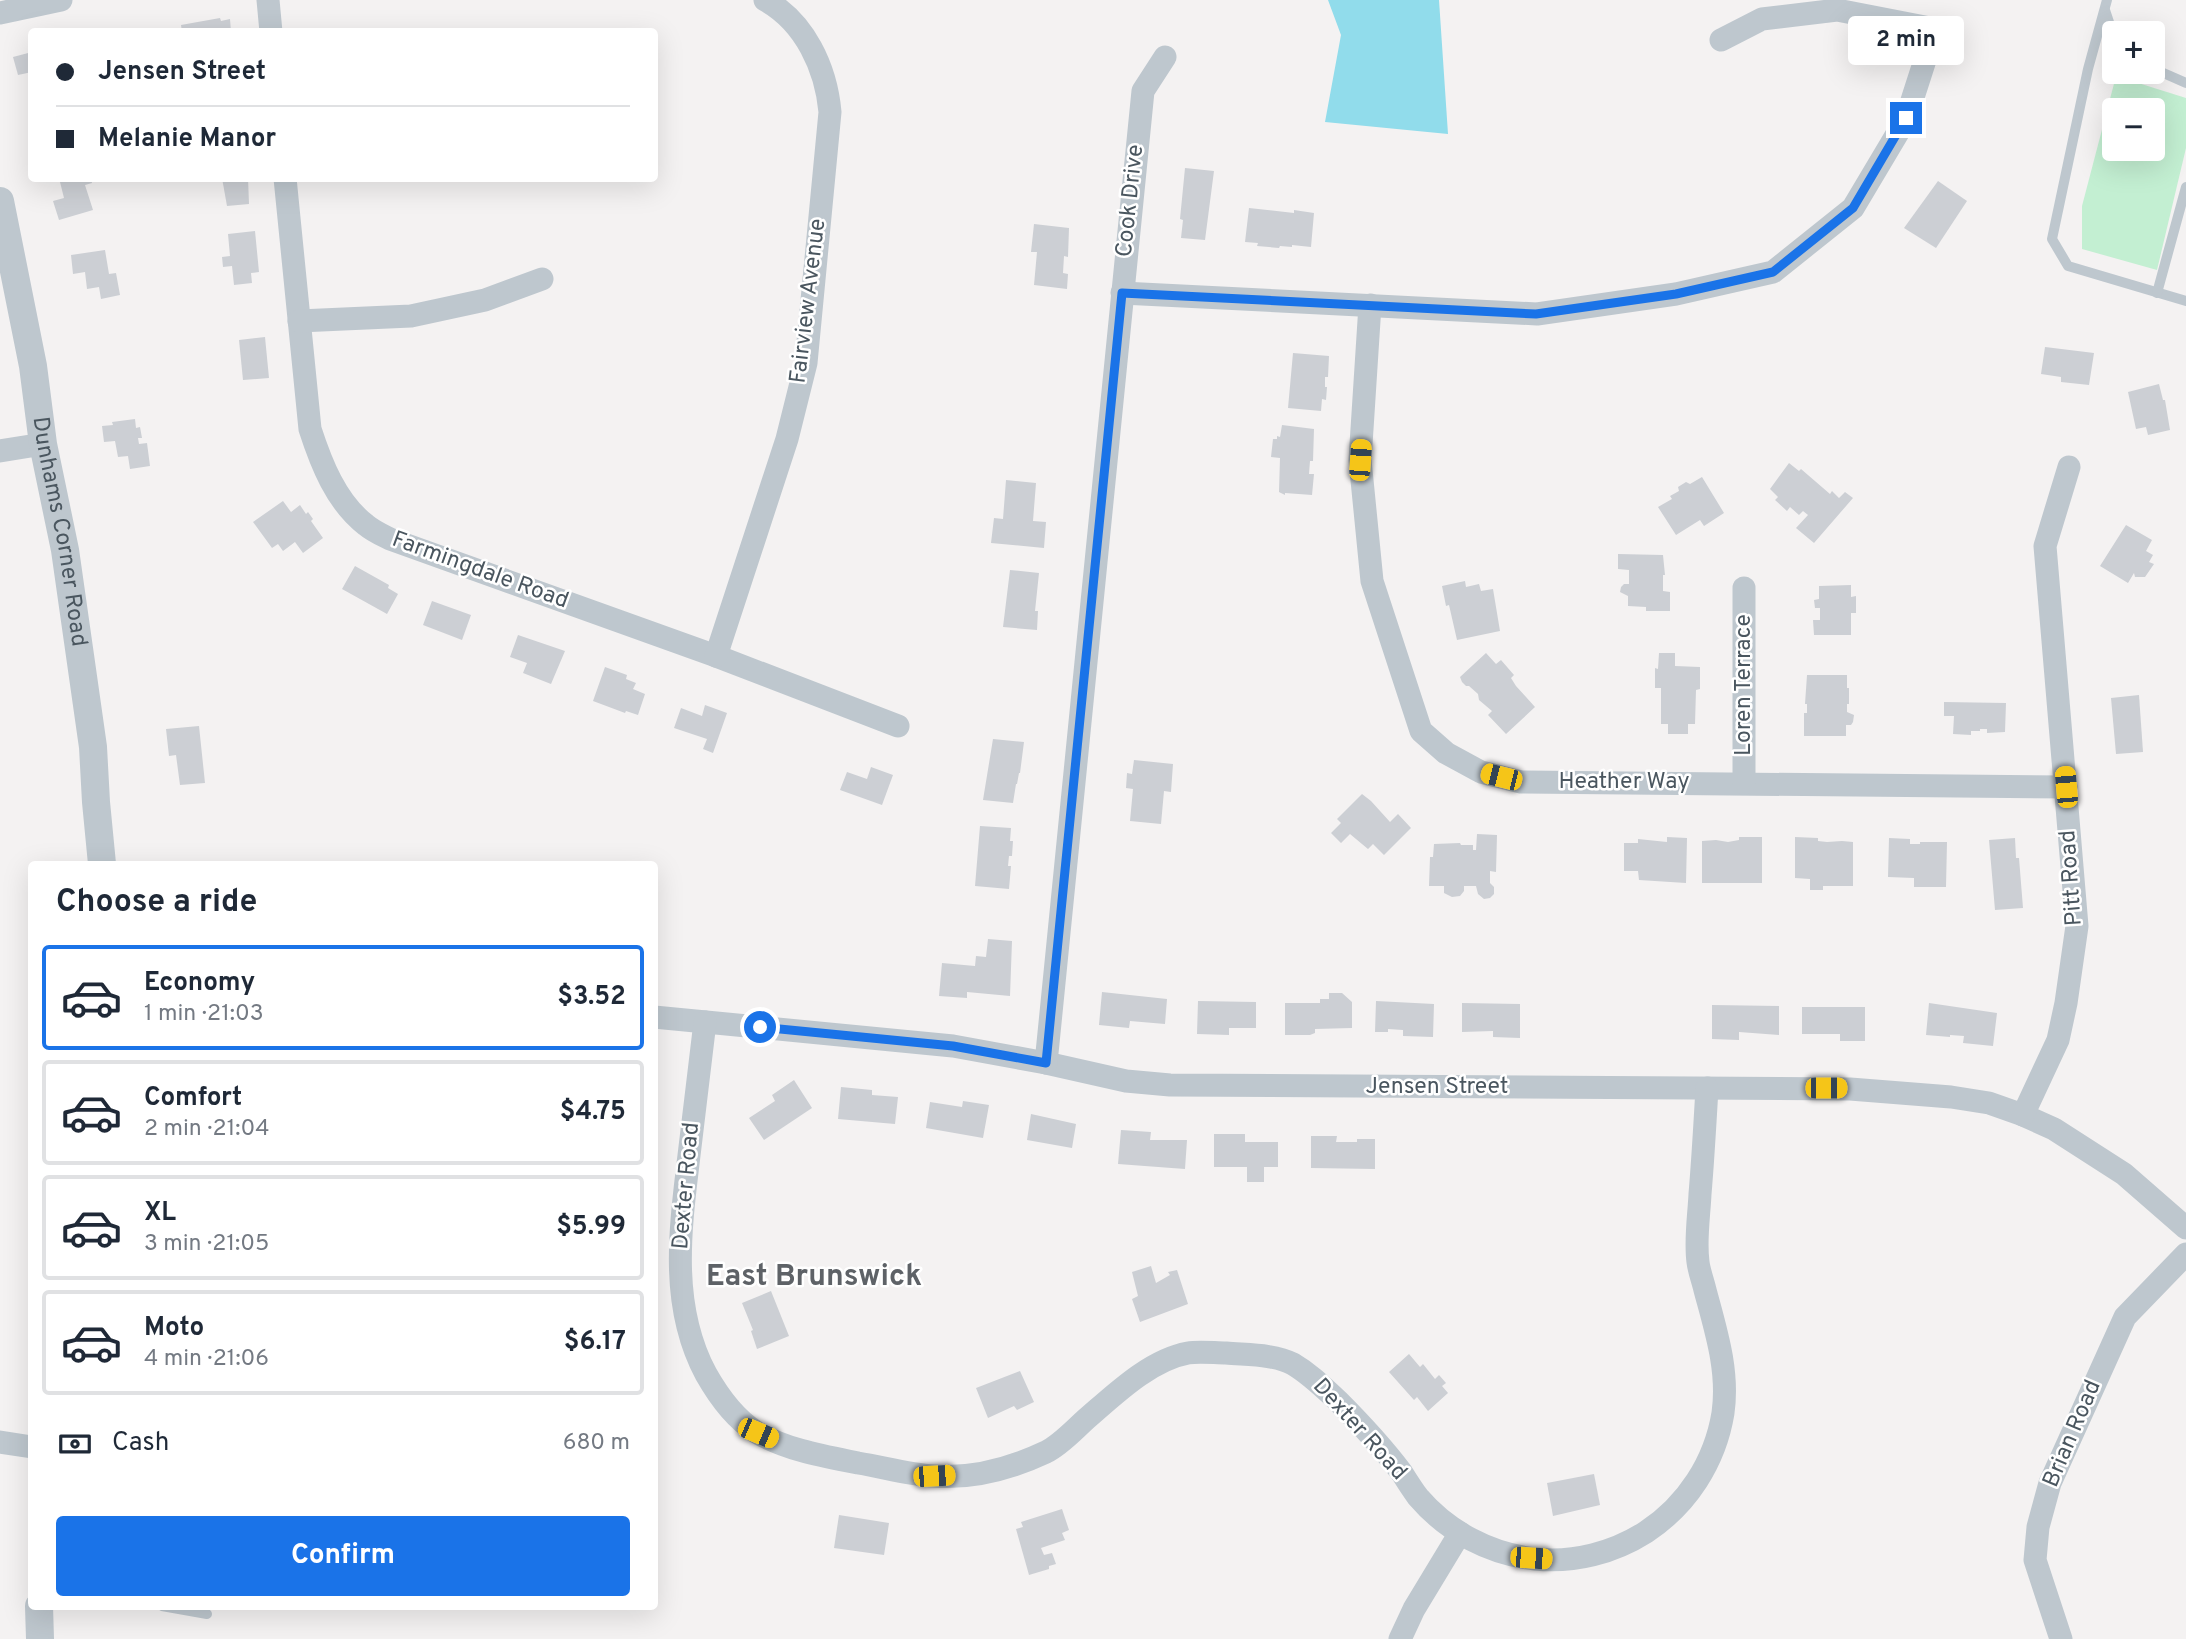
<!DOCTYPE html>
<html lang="en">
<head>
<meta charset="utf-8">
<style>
	:root { --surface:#fff; --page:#f2f2f3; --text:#1f2937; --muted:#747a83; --line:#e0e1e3; --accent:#1a73e8 }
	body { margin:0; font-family:Overpass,sans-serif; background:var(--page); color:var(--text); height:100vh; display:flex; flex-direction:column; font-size:26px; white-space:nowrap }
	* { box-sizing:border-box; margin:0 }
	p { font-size:23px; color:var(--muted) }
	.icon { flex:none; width:38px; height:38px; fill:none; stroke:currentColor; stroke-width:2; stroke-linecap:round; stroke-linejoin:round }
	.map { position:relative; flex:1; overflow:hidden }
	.panel { position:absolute; left:28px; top:861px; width:630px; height:749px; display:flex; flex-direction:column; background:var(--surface); border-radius:7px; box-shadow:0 7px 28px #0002 }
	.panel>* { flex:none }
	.banner { position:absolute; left:28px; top:28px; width:630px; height:154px; border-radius:7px; box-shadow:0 7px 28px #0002; display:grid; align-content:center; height:154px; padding:0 28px; background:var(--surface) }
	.buttons { position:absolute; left:2102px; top:21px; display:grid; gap:14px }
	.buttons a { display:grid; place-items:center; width:63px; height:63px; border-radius:7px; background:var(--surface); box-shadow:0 7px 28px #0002; font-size:35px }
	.end { position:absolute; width:32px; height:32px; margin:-16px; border:9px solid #1a73e8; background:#fff; box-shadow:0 0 0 4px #fff }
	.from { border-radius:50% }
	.bubble { position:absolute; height:49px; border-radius:7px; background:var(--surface); box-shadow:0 7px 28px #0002; font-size:23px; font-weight:700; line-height:49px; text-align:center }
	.car { position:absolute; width:21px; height:42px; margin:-21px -10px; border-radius:9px; box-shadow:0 0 5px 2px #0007; background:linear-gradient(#f5c518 24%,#345 0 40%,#f5c518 0 76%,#345 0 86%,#f5c518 0) }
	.banner b { display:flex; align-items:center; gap:24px; height:66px; font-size:26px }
	.banner b+b { border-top:2px solid var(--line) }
	.banner i { width:18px; height:18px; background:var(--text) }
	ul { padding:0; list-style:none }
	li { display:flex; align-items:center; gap:21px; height:105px; margin:0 14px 10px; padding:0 14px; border:4px solid var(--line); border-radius:7px }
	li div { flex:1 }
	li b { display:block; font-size:26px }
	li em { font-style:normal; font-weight:700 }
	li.active { border-color:var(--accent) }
	li>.icon { width:63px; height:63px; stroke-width:1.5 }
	h2 { padding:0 28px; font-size:32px; line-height:84px }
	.pay { display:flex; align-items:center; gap:18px; height:77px; padding:0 28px; font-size:26px }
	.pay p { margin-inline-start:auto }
	.action { display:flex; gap:14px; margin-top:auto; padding:14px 28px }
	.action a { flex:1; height:80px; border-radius:7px; background:var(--accent); color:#fff; font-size:28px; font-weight:700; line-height:80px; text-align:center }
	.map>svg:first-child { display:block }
	.green { fill:#c3efd2; fill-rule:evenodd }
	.water { fill:#91dceb }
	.building { fill:#cccfd4 }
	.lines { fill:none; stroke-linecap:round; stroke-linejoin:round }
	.service { stroke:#bec7ce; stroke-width:10 }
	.minor { stroke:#bec7ce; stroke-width:23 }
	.tertiary { stroke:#bec7ce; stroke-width:28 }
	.route { stroke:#1a73e8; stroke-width:9 }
	.labels { text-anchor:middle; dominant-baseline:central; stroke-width:5; stroke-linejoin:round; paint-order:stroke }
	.street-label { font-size:23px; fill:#4a565f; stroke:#fff }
	.district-label { font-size:30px; font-weight:bold; fill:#5e6267; stroke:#fff }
</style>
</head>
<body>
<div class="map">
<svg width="2186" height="1639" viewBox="0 0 2186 1639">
	<rect width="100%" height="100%" fill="#f4f2f2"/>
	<path class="green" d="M2116,76l70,22v50l-29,122 -75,-21v-43zM2114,110h38v39h-38z"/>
	<polygon class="water" points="1328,0 1439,0 1448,134 1325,122 1341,35"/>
	<g class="building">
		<polygon points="220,18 221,21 230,19 231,32 182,32 181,25"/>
		<polygon points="32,52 32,72 18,75 13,57"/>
		<polygon points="1185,168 1214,171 1205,240 1181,238 1183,220 1180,219"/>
		<polygon points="72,178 91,178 92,183 85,185 93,210 59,220 53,201 64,198 60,182"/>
		<polygon points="222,178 248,178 249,204 227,206"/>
		<polygon points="1938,181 1967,201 1936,248 1904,228"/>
		<polygon points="1249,208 1294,213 1294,210 1314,213 1311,247 1292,245 1292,247 1280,246 1279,248 1257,246 1258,243 1245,242"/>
		<polygon points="1034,224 1069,228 1068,257 1064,256 1063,273 1068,274 1067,289 1034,285 1037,252 1031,252"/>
		<polygon points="255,231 259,272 251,273 252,283 234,285 232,266 223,267 222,257 230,256 228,234"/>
		<polygon points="105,250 109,274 116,273 120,295 101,299 99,287 87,289 85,272 73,274 71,255"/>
		<polygon points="265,337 269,378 243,380 239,340"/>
		<polygon points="2045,347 2094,353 2089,385 2061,382 2061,377 2041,374"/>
		<polygon points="1293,353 1329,356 1328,377 1325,377 1325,387 1327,387 1326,400 1322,399 1321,411 1288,408"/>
		<polygon points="2159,384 2163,400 2165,400 2170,430 2148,435 2146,427 2136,429 2128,392"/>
		<polygon points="135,419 136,428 140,427 142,438 138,438 139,444 147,443 150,466 130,469 128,456 118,457 115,441 104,442 102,426 113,425 112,422"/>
		<polygon points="1282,425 1314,429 1313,461 1310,461 1309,474 1314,474 1312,495 1285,493 1285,495 1279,492 1280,458 1271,457 1273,439 1277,439 1277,436 1280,437"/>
		<polygon points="1789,463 1799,471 1801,469 1830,494 1832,491 1839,498 1845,492 1853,498 1814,543 1796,528 1808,515 1803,511 1799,515 1790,507 1787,511 1775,500 1778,497 1770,489"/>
		<polygon points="1702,477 1724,513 1704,526 1700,520 1676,535 1658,507 1672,499 1670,496 1679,491 1678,487 1686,482 1690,484"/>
		<polygon points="1006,480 1036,483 1033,521 1046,522 1044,548 991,543 994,518 1003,519"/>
		<polygon points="283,501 291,512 300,505 306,514 308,512 313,519 311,521 323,538 303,553 295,542 283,551 278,544 272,548 253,522"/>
		<polygon points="2126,525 2152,540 2146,551 2153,555 2149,562 2154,564 2145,577 2135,577 2134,573 2128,583 2100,566"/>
		<polygon points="1618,554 1663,555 1665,575 1663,575 1663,591 1670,592 1670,611 1646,611 1646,607 1628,606 1628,596 1620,592 1621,587 1624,584 1629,584 1629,570 1618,569"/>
		<polygon points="355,566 389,585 388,588 398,594 387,614 342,589"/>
		<polygon points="1010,570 1039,573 1035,611 1038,611 1037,630 1003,627"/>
		<polygon points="1465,581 1466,587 1479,584 1481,591 1493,589 1500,631 1457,640 1449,605 1446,606 1442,586"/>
		<polygon points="1851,585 1851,597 1856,596 1856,613 1851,613 1851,635 1814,635 1813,620 1820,620 1820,608 1815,608 1814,600 1819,599 1819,586"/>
		<polygon points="432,601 471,615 462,640 423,625"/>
		<polygon points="518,635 565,651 551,684 523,673 527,663 510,657"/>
		<polygon points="1486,653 1496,664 1501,660 1514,675 1511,678 1516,686 1535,707 1506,734 1488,715 1492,711 1479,700 1478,694 1469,686 1466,686 1462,682 1460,677"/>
		<polygon points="1659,653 1675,653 1675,666 1700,667 1700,689 1696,690 1695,724 1688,724 1688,734 1668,734 1668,724 1661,724 1661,688 1655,688 1655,668 1658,669"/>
		<polygon points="605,667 627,675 626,679 636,683 633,689 645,694 638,715 626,711 625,713 593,701"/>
		<polygon points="1807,675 1847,675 1847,688 1849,688 1849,704 1847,704 1847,712 1854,715 1853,722 1851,725 1846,725 1846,736 1804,736 1804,713 1807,713 1807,704 1805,704"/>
		<polygon points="2139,695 2143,752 2116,754 2111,698"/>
		<polygon points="1944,702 2006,703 2005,732 1987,733 1987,729 1980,729 1980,731 1971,731 1971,735 1953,734 1954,716 1944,716"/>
		<polygon points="705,705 727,713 713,753 703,749 707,739 674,728 681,708 702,716"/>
		<polygon points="199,726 205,783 180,785 176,755 169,756 166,729"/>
		<polygon points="993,739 1024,742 1020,773 1019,773 1017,784 1016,784 1013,803 983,800"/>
		<polygon points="1134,760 1173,764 1171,792 1164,791 1161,824 1130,821 1133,789 1126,788 1127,773 1132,774"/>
		<polygon points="871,767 893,775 882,805 840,790 847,772 867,779"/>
		<polygon points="1362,794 1371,801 1390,822 1398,814 1411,828 1384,855 1373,844 1368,849 1350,834 1341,843 1331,833 1341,823 1337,819"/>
		<polygon points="980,826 1011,828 1010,841 1013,841 1012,856 1009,856 1008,866 1011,866 1009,889 975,886"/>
		<polygon points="1477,834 1497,835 1496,872 1490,871 1490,883 1494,887 1494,894 1490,898 1484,899 1478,894 1476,886 1464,886 1464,891 1460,896 1452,897 1444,893 1444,886 1429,886 1430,857 1433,857 1434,844 1460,843 1461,845 1473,845 1473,850 1476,850"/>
		<polygon points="1667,837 1687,838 1686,883 1639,880 1638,871 1624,871 1624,843 1638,843 1638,839 1667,842"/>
		<polygon points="1739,837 1762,837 1762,883 1702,883 1702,841 1716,840 1728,842 1739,840"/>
		<polygon points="1795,837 1818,838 1818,841 1827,842 1842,841 1853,842 1853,886 1823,886 1823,890 1810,890 1810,879 1795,878"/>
		<polygon points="1889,838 1910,839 1910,844 1920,844 1920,842 1947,842 1946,887 1914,887 1914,878 1888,877"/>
		<polygon points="2015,838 2016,858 2019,858 2023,908 1995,910 1989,840"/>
		<polygon points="988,939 1012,941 1010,996 967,992 967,998 939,996 942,963 975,966 976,956 986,957"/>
		<polygon points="1102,992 1167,999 1165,1024 1130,1021 1129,1028 1099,1025"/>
		<polygon points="1329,993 1342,993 1352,1002 1352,1028 1315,1029 1315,1033 1310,1035 1285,1035 1285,1003 1320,1003 1320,999 1329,999"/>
		<polygon points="1198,1001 1256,1002 1256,1028 1229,1028 1229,1035 1197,1034"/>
		<polygon points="1376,1001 1434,1004 1433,1037 1403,1036 1403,1030 1388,1029 1388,1032 1375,1032"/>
		<polygon points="1462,1003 1520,1004 1520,1038 1493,1037 1493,1031 1462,1032"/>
		<polygon points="1929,1003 1997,1013 1993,1046 1963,1043 1964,1036 1950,1035 1950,1037 1926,1035"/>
		<polygon points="1712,1005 1779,1006 1779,1035 1739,1032 1739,1040 1712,1039"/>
		<polygon points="1802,1007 1865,1007 1865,1041 1840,1041 1840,1034 1802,1034"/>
		<polygon points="794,1080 812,1108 764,1140 749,1118 775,1101 772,1095"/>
		<polygon points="841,1087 872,1090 872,1095 898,1097 895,1124 838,1119"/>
		<polygon points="963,1101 989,1105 983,1138 926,1128 930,1102 962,1107"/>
		<polygon points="1031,1114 1076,1124 1072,1148 1027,1140"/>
		<polygon points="1121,1130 1151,1132 1150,1140 1187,1140 1185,1169 1118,1164"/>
		<polygon points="1214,1134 1245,1134 1245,1142 1278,1142 1278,1167 1264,1167 1264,1182 1247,1182 1247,1167 1214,1167"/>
		<polygon points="1311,1136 1337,1136 1336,1142 1357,1142 1357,1139 1375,1139 1375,1169 1311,1168"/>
		<polygon points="1151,1266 1156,1283 1170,1275 1168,1272 1177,1270 1188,1304 1140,1322 1132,1299 1138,1296 1132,1272"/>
		<polygon points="771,1291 789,1336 757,1349 751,1331 753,1330 742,1303"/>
		<polygon points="1409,1354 1420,1367 1423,1364 1435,1379 1439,1375 1446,1383 1442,1386 1448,1393 1428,1411 1417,1397 1414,1400 1389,1372"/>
		<polygon points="1020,1371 1034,1402 1017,1410 1014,1406 988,1418 976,1388"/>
		<polygon points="1594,1474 1600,1505 1553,1516 1547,1483"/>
		<polygon points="1062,1509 1069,1530 1062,1533 1065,1540 1041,1548 1044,1555 1052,1553 1056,1564 1049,1566 1049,1569 1029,1575 1016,1529 1023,1527 1021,1522"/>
		<polygon points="839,1515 889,1523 884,1555 834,1548"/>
	</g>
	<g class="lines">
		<g class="service">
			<polyline points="2107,0 2088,69 2052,239 2068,266 2186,301"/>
			<polyline points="2105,10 2114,37"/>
			<polyline points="2152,68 2186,83"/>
			<polyline points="2157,293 2186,187"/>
			<polyline points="162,1606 207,1614"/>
		</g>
		<g class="minor">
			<polyline points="268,0 271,32"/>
			<polyline points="0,13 61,0"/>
			<path d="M285,178l25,251c11,34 26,73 56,96 7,6 16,10 24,14l326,117 182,70"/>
			<polyline points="1122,293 1537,314 1676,294 1773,272 1853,208 1906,119 1935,29 1837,10 1762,19 1721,40"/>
			<polyline points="1370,305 1360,460 1372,581 1421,731 1446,753 1481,772 1521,782 2066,787"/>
			<polyline points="299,321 411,316 485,300 542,279"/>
			<polyline points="0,451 43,444"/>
			<path d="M716,656l71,-217 19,-76 24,-251c-4,-44 -25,-90 -65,-112"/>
			<polyline points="1744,783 1744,588"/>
			<polyline points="654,1017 953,1046 1046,1063 1126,1081 1170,1085 1850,1089 1951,1097 1989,1103 2023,1115 2054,1129 2124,1174 2186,1228"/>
			<path d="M705,1022c-5,42 -10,83 -15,125 -9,77 -22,156 16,227 13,23 28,44 50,58 31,18 67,24 102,31 25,4 51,12 76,13 38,3 78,-8 112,-24 14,-7 26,-20 38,-31 28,-24 65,-61 104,-68 11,-2 27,0 38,0 21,2 48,1 67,11 17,10 30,23 45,37 22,22 45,47 64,72 5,8 10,16 16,24 30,35 72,57 117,62 39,4 78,-6 111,-27 41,-27 69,-70 77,-119 6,-42 -7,-82 -18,-123 -2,-9 -6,-19 -7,-28 -3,-22 1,-46 2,-68 3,-35 5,-71 7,-106"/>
			<polyline points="1046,1063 1143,91 1165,57"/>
			<polyline points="2023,1115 2058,1040 2066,1003 2077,926 2045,546 2069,467"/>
			<polyline points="0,1442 32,1447"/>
			<polyline points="1400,1639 1414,1609 1460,1533"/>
			<polyline points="2061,1639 2035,1560 2038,1527 2050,1483 2125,1317 2186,1254"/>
		</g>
		<g class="tertiary">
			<path id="s1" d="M0,201l33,165 10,78 22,106 28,197 3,55 6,62"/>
			<polyline points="39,1606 40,1639"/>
		</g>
	</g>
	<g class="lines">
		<polyline class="route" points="760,1027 953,1046 1046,1063 1122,293 1536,314 1676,294 1773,272 1853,208 1906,118"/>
	</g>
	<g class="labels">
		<g class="street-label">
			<text transform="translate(1131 201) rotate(-84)">Cook Drive</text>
			<text transform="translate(809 301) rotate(-83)">Fairview Avenue</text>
			<text stroke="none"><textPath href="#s1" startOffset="336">Dunhams Corner Road</textPath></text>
			<text transform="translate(480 571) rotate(20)">Farmingdale Road</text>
			<text transform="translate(1744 685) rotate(-90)">Loren Terrace</text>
			<text x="1624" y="782">Heather Way</text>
			<text transform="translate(2072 878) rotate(-94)">Pitt Road</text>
			<text x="1437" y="1087">Jensen Street</text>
			<text transform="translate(687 1186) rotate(-85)">Dexter Road</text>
			<text transform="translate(1359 1430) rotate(48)">Dexter Road</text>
			<text transform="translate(2073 1434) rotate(-67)">Brian Road</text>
		</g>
		<g class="district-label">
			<text x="814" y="1277">East Brunswick</text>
		</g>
	</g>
</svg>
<div class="buttons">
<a>+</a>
<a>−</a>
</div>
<i class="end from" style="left:760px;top:1027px"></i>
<i class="end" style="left:1906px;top:118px"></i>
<div class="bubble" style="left:1848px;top:16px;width:116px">2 min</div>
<i class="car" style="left:1360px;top:460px;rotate:4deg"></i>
<i class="car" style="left:1501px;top:777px;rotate:284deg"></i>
<i class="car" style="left:2066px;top:787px;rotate:355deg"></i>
<i class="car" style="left:1826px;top:1088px;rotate:90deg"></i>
<i class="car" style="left:758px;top:1433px;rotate:113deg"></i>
<i class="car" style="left:934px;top:1476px;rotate:87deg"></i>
<i class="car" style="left:1531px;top:1558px;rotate:94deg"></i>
<div class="banner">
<b><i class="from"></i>Jensen Street</b>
<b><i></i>Melanie Manor</b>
</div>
<section class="panel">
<h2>Choose a ride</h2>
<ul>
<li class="active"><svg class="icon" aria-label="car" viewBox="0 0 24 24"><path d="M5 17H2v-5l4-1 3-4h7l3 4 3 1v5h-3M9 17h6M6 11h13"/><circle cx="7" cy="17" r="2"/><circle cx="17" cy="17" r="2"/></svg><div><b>Economy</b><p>1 min · 21:03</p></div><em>$3.52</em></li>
<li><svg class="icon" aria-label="car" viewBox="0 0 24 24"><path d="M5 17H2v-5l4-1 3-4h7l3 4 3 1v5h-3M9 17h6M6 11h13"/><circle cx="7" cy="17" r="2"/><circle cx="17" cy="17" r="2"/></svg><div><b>Comfort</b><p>2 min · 21:04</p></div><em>$4.75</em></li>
<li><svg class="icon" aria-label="car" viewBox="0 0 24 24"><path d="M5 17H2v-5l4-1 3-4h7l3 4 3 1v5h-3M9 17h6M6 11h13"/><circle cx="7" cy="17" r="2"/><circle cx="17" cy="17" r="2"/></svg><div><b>XL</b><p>3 min · 21:05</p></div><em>$5.99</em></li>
<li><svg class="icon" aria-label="car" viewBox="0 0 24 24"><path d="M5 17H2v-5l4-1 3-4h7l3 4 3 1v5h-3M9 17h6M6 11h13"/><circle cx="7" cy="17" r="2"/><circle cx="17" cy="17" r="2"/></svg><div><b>Moto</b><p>4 min · 21:06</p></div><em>$6.17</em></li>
</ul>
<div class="pay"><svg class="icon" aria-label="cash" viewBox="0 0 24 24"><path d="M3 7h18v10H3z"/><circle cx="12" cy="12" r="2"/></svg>Cash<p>680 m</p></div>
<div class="action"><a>Confirm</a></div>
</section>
</div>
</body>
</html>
